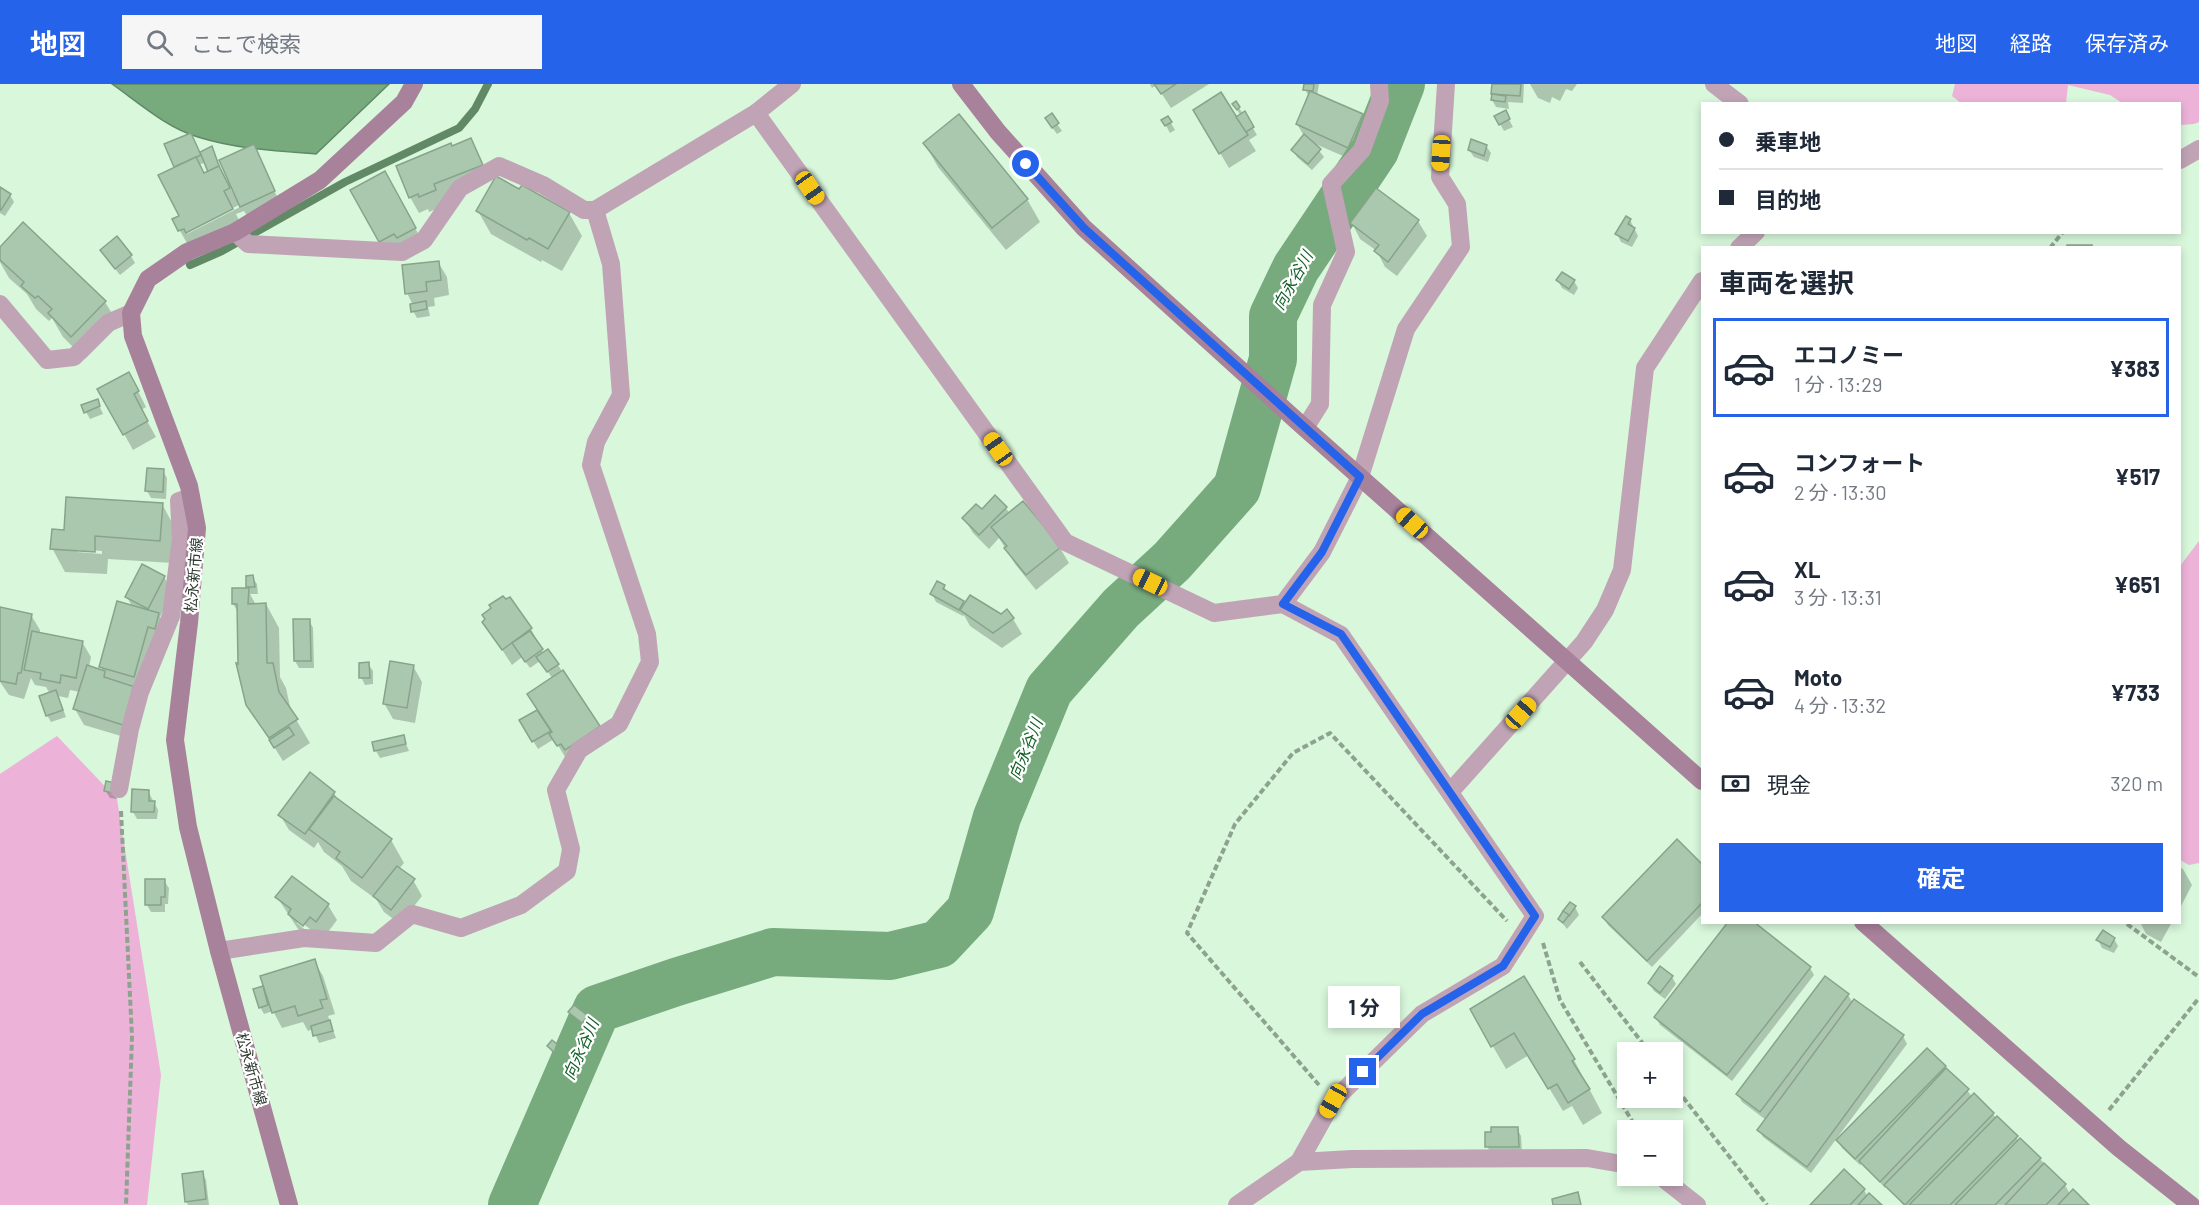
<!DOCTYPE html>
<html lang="ja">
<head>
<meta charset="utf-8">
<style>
	:root { --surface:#fff; --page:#f6f6f7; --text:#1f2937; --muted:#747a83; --line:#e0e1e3; --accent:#2563eb }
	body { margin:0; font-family:Barlow,"Noto Sans JP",sans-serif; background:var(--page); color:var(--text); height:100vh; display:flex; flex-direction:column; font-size:22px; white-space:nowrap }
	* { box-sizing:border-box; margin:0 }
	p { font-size:20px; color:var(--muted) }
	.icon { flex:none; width:33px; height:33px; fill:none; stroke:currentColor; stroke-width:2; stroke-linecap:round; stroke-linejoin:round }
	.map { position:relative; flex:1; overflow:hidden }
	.panel { position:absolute; left:1701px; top:162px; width:480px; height:678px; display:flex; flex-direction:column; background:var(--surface); border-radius:0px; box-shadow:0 3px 9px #0003 }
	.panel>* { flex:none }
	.hud { position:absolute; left:1701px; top:18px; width:480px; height:132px; border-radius:0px; box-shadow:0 3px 9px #0003; display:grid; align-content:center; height:132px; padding:0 18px; background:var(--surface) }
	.fabs { position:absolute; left:1617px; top:958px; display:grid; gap:12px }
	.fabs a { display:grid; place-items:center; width:66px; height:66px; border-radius:0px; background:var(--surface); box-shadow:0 3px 9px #0003; font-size:30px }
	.end { position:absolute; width:27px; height:27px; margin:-14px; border:8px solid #2563eb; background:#fff; box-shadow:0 0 0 3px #fff }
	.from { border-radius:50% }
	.bubble { position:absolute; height:42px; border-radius:0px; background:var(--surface); box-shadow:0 3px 9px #0003; font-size:20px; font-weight:700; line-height:42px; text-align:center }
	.car { position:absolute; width:18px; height:36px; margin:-18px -9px; border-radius:8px; box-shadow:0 0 4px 2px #0007; background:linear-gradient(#f5c518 24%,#345 0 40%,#f5c518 0 76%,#345 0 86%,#f5c518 0) }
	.hud b { display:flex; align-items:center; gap:21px; height:57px; font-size:22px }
	.hud b+b { border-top:2px solid var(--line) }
	.hud i { width:15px; height:15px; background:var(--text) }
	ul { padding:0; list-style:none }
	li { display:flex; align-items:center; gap:18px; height:99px; margin:0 12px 9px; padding:0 6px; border:3px solid transparent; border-radius:0px }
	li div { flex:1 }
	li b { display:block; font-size:22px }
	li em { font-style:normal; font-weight:700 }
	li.current { border-color:var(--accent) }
	li>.icon { width:54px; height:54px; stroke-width:1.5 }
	h2 { padding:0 18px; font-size:27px; line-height:72px }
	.pay { display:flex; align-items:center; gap:15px; height:66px; padding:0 18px; font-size:22px }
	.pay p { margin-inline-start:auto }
	.button { display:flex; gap:12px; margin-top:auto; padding:12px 18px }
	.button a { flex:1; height:69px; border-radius:0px; background:var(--accent); color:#fff; font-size:24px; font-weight:700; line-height:69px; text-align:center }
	header { display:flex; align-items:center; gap:36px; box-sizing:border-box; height:84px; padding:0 30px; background:var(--accent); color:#fff }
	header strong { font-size:28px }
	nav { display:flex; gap:33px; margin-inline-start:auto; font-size:21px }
	.search { width:420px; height:54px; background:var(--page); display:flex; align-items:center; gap:15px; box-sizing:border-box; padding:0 21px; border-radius:0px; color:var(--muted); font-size:22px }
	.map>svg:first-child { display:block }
	.green { fill:#edb2d8 }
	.water { fill:#77aa7d; stroke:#618966; stroke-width:1.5 }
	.shadow { fill:#0003; fill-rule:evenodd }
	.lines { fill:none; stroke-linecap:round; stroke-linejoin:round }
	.stream { stroke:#618966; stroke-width:8 }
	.river { stroke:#77aa7d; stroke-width:48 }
	.building { fill:#aac8ad; stroke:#87a48a; stroke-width:1.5 }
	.path { stroke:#8da38f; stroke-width:4; stroke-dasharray:6 3; stroke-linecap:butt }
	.street { stroke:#c0a4b5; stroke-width:18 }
	.secondary { stroke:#a8819a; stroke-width:18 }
	.route { stroke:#2563eb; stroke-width:8 }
	.labels { text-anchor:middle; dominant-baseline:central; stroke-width:4.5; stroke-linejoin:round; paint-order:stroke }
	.street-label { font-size:15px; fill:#2f3b31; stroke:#fff }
	.water-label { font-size:16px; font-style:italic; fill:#105f25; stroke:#fff }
</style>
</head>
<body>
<header>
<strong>地図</strong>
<div class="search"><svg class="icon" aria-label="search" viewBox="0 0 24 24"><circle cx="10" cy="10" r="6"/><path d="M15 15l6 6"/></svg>ここで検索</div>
<nav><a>地図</a><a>経路</a><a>保存済み</a></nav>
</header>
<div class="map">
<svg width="2199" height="1121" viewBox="0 0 2199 1121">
	<rect width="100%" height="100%" fill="#d8f7db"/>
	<g class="green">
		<polygon points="1955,0 2199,0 2199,38 2194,40 2180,41 2180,20 2122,19 2110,11 2068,1 2066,19 1961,19 1952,12"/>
		<polygon points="2199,457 2199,779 2189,781 2180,776 2180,482"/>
		<polygon points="57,652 117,715 161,991 147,1121 0,1121 0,690"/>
	</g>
	<path class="water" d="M112,0h277l-73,70c-39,-3 -80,-5 -118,-17 -31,-9 -59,-34 -86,-53z"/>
	<g class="shadow">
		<polygon points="1150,0 1209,0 1171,24 1156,1 1152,4"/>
		<polygon points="1305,0 1319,0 1317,12 1362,31 1364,36 1367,26 1371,27 1357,78 1313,59 1324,73 1312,86 1297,73 1293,66 1304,52 1297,40 1309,13 1305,5"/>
		<polygon points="1493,0 1524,0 1523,19 1508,18 1509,25 1496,23 1492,16"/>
		<polygon points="1530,0 1577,0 1572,7 1566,5 1560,17 1552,13 1550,19 1538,14"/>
		<polygon points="1234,21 1239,24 1243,30 1244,29 1257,51 1249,56 1256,67 1229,84 1195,27 1240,41 1241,32"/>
		<polygon points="1505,28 1513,43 1504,47 1496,33"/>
		<polygon points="1051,31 1062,47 1057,50 1051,42"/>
		<polygon points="1168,34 1175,46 1170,49 1163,36"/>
		<path d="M191,50l9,19 11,-5 22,45 20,-47 29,61 -32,14 -6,-10 -8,3 9,19 -52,21 -19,-34 7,-4 -5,-48 -10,-23zM206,78l4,10 -5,3 -6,-10zM239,121l1,2 -53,27v-3z"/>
		<polygon points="471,56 490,97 444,122 429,128 428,125 419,129 410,113 452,64"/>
		<polygon points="925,60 1027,115 1040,138 1006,166 938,83"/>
		<polygon points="1486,62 1491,69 1488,78 1474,73 1469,66"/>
		<polygon points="384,89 424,160 389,172 380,157"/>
		<polygon points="0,105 10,111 14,118 5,132 0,129"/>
		<polygon points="520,107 569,129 582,152 562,187 542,176 541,178 491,150 478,127"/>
		<polygon points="1630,136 1638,152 1632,163 1621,158 1617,150"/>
		<polygon points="1418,137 1427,152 1397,192 1385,183 1377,167 1360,155 1352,139"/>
		<polygon points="23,140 105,218 119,241 85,275 63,253 52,234 49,237 36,225 27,210 9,194 0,178 0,166"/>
		<polygon points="131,172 135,179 120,191 106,173"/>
		<polygon points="438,178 447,193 449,211 434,214 435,222 428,223 430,232 417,234 413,227 413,221 407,209"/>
		<polygon points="1558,197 1574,197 1578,204 1574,211 1562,204"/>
		<polygon points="99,305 137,305 146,323 141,326 156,353 133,366"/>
		<polygon points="97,317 103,330 90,335 86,328"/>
		<polygon points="163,387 167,394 166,415 151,414 147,407"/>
		<path d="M162,420l13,24 -2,35 -65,-4 -1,15 -42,-2 -13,-24 14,-16zM77,465l25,2v3l-25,-2z"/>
		<polygon points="1006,424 1010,430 1060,464 1069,479 1036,506 1015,480 999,454 989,465 973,449 964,434 982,427"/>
		<polygon points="164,493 173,509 160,533 167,546 131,655 84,641 75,625 80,608 70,606 68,614 58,612 66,633 51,638 47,631 50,610 46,603 35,601 31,594 24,615 9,611 0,598 0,525 31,531 40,546 40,550 82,558 91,573 89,583 104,588 100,582 133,524 127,513"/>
		<polygon points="252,493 257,500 258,510 250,510 256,521 266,520 279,544 280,593 286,604 291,627 310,659 283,677 247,620 239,529 233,520 233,506 249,506 248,503"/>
		<polygon points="944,502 948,510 963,518 965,521 1013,535 1022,550 1002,564 970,542 964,531 963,532 936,518 932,510"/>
		<polygon points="509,515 531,545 544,570 558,581 607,658 574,680 567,676 554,655 538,665 521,637 539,626 553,595 540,577 530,584 522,573 512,581 484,538"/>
		<polygon points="309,536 313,544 314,584 299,584 295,577"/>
		<polygon points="368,580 373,587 373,600 365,601 361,593"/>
		<polygon points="413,582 422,598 415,639 393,635 384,619"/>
		<polygon points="403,653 409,667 380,674 376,667"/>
		<polygon points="105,706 119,707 117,715 110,714"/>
		<polygon points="148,707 158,726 157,735 137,735 133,728"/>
		<polygon points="334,709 339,717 391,756 404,779 399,785 413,796 422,812 400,840 384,828 376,815 351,797 342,782 324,768 318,758 314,764 289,746 280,731"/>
		<polygon points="1677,757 1702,782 1702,830 1652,883 1608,841 1604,834"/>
		<polygon points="2180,783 2183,785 2192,801 2180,824"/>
		<polygon points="164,797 169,804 168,820 165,820 165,828 151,828 147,821"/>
		<path d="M277,813l51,8 9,15 -12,16 -12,4 -15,-11zM297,835l13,10 -2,3 -11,-9z"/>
		<polygon points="1575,823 1579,831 1567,845 1559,835"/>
		<polygon points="2140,838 2172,838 2161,858 2146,850"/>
		<polygon points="2114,855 2118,862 2114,869 2102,864 2098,856"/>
		<polygon points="314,877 323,892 335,930 328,932 336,954 319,959 313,945 308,947 303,938 282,944 273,927 264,930 260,923 262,904 266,912"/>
		<polygon points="1810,884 1814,891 1732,997 1660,941 1656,933"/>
		<polygon points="1672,893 1676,900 1665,915 1654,907 1649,899"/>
		<polygon points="1524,894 1574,976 1602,1029 1583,1041 1572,1022 1563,1027 1529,971 1506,985 1472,926"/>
		<polygon points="1848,911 1853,919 1903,952 1907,960 1811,1089 1763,1053 1759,1046 1766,1036 1742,1018 1738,1010"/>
		<polygon points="569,928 586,933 591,941 586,946 574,935"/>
		<polygon points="556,961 560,969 559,974 553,970 549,963"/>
		<polygon points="1945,983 1967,1006 1972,1013 1974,1011 2019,1057 2040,1075 2065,1101 2070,1110 2087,1121 1903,1121 1887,1102 1885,1104 1862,1079 1860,1081 1842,1064 1838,1057"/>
		<polygon points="1517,1044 1521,1052 1522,1069 1491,1070 1487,1062"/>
		<polygon points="1844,1087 1864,1106 1868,1113 1880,1121 1812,1121"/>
		<polygon points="202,1089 206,1096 209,1121 188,1121 186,1117"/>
	</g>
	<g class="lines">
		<polyline class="stream" points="190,181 222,167 345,98 459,44 475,25 488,0"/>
		<polyline class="river" points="512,1121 597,925 676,898 773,868 890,872 939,860 970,827 997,733 1049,606 1121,524 1172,477 1237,404 1273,275 1273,232 1296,184 1375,66 1401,0"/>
	</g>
	<g class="building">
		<polygon points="1154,0 1176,0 1161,10"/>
		<polygon points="1304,0 1314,0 1313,7 1303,6"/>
		<polygon points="1492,0 1521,0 1520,12 1491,10"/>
		<polygon points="1310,7 1363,30 1348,64 1296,40"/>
		<polygon points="1221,8 1248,51 1219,70 1193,26"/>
		<polygon points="1492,10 1506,12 1505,18 1491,16"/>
		<polygon points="1236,17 1240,23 1237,26 1232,20"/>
		<polygon points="1506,26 1510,35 1499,41 1494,32"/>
		<polygon points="1245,27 1254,43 1246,48 1236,33"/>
		<polygon points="1052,29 1059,39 1052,44 1045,34"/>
		<polygon points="959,30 1028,115 992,144 923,59"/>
		<polygon points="1168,32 1172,38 1165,42 1161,36"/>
		<polygon points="191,49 201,71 174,83 164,60"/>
		<polygon points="1304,50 1321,65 1308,80 1291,66"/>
		<polygon points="471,54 483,81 434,100 436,106 419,113 418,110 409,114 396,82 451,59 452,62"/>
		<polygon points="1471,55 1487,61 1484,72 1468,66"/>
		<polygon points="254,60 275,107 240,123 219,76"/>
		<polygon points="212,62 219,82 208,88 200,68"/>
		<polygon points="196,73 204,89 219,82 230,104 224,107 233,125 186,149 184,145 178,147 172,135 179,132 158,91"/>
		<polygon points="385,87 416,144 397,154 394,150 379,158 350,106"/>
		<polygon points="496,92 519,105 522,101 570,128 548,165 529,154 527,156 476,127"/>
		<polygon points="0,103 11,110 1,126 0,126"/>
		<polygon points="1376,104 1419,136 1388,178 1374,167 1379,161 1350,139"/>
		<polygon points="1626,132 1631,135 1628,140 1635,144 1628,157 1615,150"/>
		<polygon points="23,138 106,217 71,253 48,229 52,225 38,212 35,214 21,202 24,198 0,176 0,163"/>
		<polygon points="117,152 132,171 115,185 100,166"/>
		<rect x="2067" y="161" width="25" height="3"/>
		<polygon points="439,177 441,196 426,198 427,207 405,210 402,181"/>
		<polygon points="1562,188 1575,196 1569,205 1556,196"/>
		<polygon points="426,217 427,225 411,228 410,220"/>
		<polygon points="129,288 139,307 134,310 148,337 123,351 97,305"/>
		<polygon points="98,315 100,322 84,329 81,321"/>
		<polygon points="147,384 164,385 163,408 145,407"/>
		<polygon points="995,411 1007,423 979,451 962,434 976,420 982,425"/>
		<polygon points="66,413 163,419 160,457 95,452 95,468 50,465 52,445 64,446"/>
		<polygon points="1023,417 1061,463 1026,491 1004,464 1007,462 991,443"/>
		<polygon points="142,480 165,492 148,525 125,513"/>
		<polygon points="253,491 255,503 246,503 246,492"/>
		<polygon points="937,497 945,501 943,505 964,517 959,526 930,510"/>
		<polygon points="232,504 249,504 248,520 266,519 267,579 273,579 279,608 298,635 269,654 246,621 236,579 238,580 237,520 232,520"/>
		<polygon points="970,511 1001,530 1007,525 1014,534 993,549 960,526"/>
		<polygon points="503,512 506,515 510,513 532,544 502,566 482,538 485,535 482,531 491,524 489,521"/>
		<polygon points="117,517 159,529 155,545 148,543 134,593 99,583"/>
		<polygon points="0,523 32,530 21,589 18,589 16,600 0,597"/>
		<polygon points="293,535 310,535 311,577 294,577"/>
		<polygon points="32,547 83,557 76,594 61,591 60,599 40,595 41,589 24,586"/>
		<polygon points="530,547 543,565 525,578 512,559"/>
		<polygon points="548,565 559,580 547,588 536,573"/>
		<polygon points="390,577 414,581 407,624 383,620"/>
		<polygon points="369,578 370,594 359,594 359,579"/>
		<polygon points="87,581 105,587 104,593 135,603 123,641 73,625"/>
		<polygon points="563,586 600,642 565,666 561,660 557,662 549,650 552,648 527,610"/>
		<polygon points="56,606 63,626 46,632 39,612"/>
		<polygon points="537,626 551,647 532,658 519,636"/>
		<polygon points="289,643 294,651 274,664 269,656"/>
		<polygon points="404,651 406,660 374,667 372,658"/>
		<polygon points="310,688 335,708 305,750 278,731"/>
		<polygon points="106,697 116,699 114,709 104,707"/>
		<polygon points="132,705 149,706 149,717 155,717 154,728 131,728"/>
		<polygon points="334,712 392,755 362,794 336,774 340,768 309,745"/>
		<polygon points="1677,755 1702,780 1702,819 1647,877 1602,833"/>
		<polygon points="397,782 415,795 391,826 373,812"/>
		<polygon points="292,792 329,820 316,838 310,833 303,842 288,830 291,825 275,813"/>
		<polygon points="145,795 165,795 165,813 161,813 161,821 145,821"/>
		<polygon points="1570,818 1576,822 1569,832 1563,827"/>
		<polygon points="1563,827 1569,831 1563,839 1558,835"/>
		<polygon points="1728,838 1754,838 1811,883 1727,991 1654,933"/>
		<polygon points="2103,846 2115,854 2110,863 2096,856"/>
		<polygon points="315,875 327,915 320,916 323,924 298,932 295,922 272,929 260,892"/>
		<polygon points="1660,882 1673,892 1660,909 1648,899"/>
		<polygon points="1524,892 1575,975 1572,977 1590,1005 1568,1019 1557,1000 1548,1005 1514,949 1491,963 1470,925"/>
		<polygon points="1825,892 1849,910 1760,1028 1736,1010"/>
		<polygon points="263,902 268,921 259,924 253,905"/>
		<polygon points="1854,915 1904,951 1807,1083 1757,1046"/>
		<polygon points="574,921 588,932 582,939 568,928"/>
		<polygon points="330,936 333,947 313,952 311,942"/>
		<polygon points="552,956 557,960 554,968 547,962"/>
		<polygon points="1927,964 1946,982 1855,1075 1836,1056"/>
		<polygon points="1946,984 1969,1005 1880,1098 1859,1077"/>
		<polygon points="1974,1009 1994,1029 1905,1121 1884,1101"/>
		<polygon points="1997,1032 2018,1052 1950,1121 1909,1121"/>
		<polygon points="1491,1043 1518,1043 1519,1063 1485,1063 1485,1048 1491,1048"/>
		<polygon points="2020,1054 2041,1074 1995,1121 1955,1121"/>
		<polygon points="2044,1079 2066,1100 2046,1121 2005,1121"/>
		<polygon points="1844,1085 1865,1105 1850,1121 1810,1121"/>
		<polygon points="203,1087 206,1115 185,1118 182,1090"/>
		<polygon points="2073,1105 2089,1121 2058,1121"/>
		<polygon points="1578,1108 1581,1121 1553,1121 1552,1115"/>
		<polygon points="1869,1109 1882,1121 1858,1121"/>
	</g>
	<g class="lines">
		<g class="path">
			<polyline points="2050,164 2063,148"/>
			<polyline points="121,727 132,953 126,1121"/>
			<polyline points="2127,840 2199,893"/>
			<polyline points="1543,859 1560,916 1638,1047"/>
			<polyline points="1580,878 1650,969"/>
			<polyline points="1672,999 1767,1121"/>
			<polyline points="1319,1001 1187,849 1235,740 1293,669 1330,649 1507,837"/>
			<polyline points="2109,1026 2199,914"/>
		</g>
		<g class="street">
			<polyline points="1714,0 1740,20"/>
			<polyline points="756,29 1065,458 1214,529 1283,520 1341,551 1535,832 1503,882 1422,930 1333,1017 1299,1078 1237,1121"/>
			<polyline points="2180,76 2199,65"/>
			<polyline points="235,148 248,160 402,168 424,156 460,104 499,82 543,101 584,126 595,126 756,29 792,0"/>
			<polyline points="1739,164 1756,148"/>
			<polyline points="0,220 47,276 74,273 108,239 131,229"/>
			<polyline points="1305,344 1320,320 1322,221 1346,168 1331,100 1362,66 1380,17 1379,0"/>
			<polyline points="1283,520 1322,468 1360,393 1406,245 1461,163 1457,120 1440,93 1446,0"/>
			<polyline points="119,705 130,645 140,608 171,532 181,455 179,417 191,413"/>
			<polyline points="1450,708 1584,558 1605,526 1622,486 1645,284 1702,197"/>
			<polyline points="219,867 304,854 376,859 412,830 461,844 521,821 567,787 571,765 556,706 579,666 619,640 650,578 647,550 591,381 596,358 621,311 611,180 595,126"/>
			<polyline points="1299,1078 1352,1075 1587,1074 1628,1081"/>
			<polyline points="1660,1092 1697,1121"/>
		</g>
		<g class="secondary">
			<polyline points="961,0 998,48 1084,144 1297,337 1702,697"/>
			<polyline points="1863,838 2119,1064 2191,1121"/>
			<polyline points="289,1121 219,867 188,743 175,656 189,539 197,444 189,402 133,252 131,229 148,195 187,168 235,148 320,96 404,18 414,0"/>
		</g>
	</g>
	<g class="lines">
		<polyline class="route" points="1026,80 1084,144 1360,393 1322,468 1283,520 1341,550 1535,832 1503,882 1422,930 1363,988"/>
	</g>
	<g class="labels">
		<g class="street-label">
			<text transform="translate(193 491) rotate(-85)">松永新市線</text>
			<text transform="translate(252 985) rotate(74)">松永新市線</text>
		</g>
		<g class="water-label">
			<text transform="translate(1292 196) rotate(-61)">向永谷川</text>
			<text transform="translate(1025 665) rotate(-68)">向永谷川</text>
			<text transform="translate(580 965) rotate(-66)">向永谷川</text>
		</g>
	</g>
</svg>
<div class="fabs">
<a>+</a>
<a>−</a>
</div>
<i class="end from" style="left:1026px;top:80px"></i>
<i class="end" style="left:1363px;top:988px"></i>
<div class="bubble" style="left:1328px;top:902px;width:72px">1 分</div>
<i class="car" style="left:1441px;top:69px;rotate:184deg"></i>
<i class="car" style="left:810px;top:104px;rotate:145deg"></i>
<i class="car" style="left:998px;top:365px;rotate:325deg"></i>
<i class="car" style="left:1412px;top:439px;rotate:312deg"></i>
<i class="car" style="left:1150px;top:498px;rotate:295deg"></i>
<i class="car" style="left:1521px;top:629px;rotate:42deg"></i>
<i class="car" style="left:1333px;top:1017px;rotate:209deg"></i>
<div class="hud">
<b><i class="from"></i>乗車地</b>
<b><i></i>目的地</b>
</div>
<section class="panel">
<h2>車両を選択</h2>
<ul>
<li class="current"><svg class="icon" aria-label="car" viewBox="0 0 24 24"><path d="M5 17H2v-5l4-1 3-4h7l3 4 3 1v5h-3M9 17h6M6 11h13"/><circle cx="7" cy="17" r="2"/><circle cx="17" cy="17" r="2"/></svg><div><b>エコノミー</b><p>1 分 · 13:29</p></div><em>¥383</em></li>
<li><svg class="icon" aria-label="car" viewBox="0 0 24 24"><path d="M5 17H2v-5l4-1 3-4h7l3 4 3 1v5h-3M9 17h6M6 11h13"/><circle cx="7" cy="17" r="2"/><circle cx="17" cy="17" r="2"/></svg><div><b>コンフォート</b><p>2 分 · 13:30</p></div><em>¥517</em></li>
<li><svg class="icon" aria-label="car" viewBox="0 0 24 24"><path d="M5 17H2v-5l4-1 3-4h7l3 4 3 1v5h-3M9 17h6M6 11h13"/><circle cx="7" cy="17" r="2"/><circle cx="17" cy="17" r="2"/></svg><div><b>XL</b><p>3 分 · 13:31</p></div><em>¥651</em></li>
<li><svg class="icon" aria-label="car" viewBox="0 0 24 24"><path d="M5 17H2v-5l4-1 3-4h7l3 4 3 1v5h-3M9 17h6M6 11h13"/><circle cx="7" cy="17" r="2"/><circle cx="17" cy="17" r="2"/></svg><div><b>Moto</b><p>4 分 · 13:32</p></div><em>¥733</em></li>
</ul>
<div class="pay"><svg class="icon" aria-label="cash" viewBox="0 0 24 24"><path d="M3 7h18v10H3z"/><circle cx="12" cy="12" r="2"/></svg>現金<p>320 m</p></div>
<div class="button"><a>確定</a></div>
</section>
</div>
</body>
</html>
